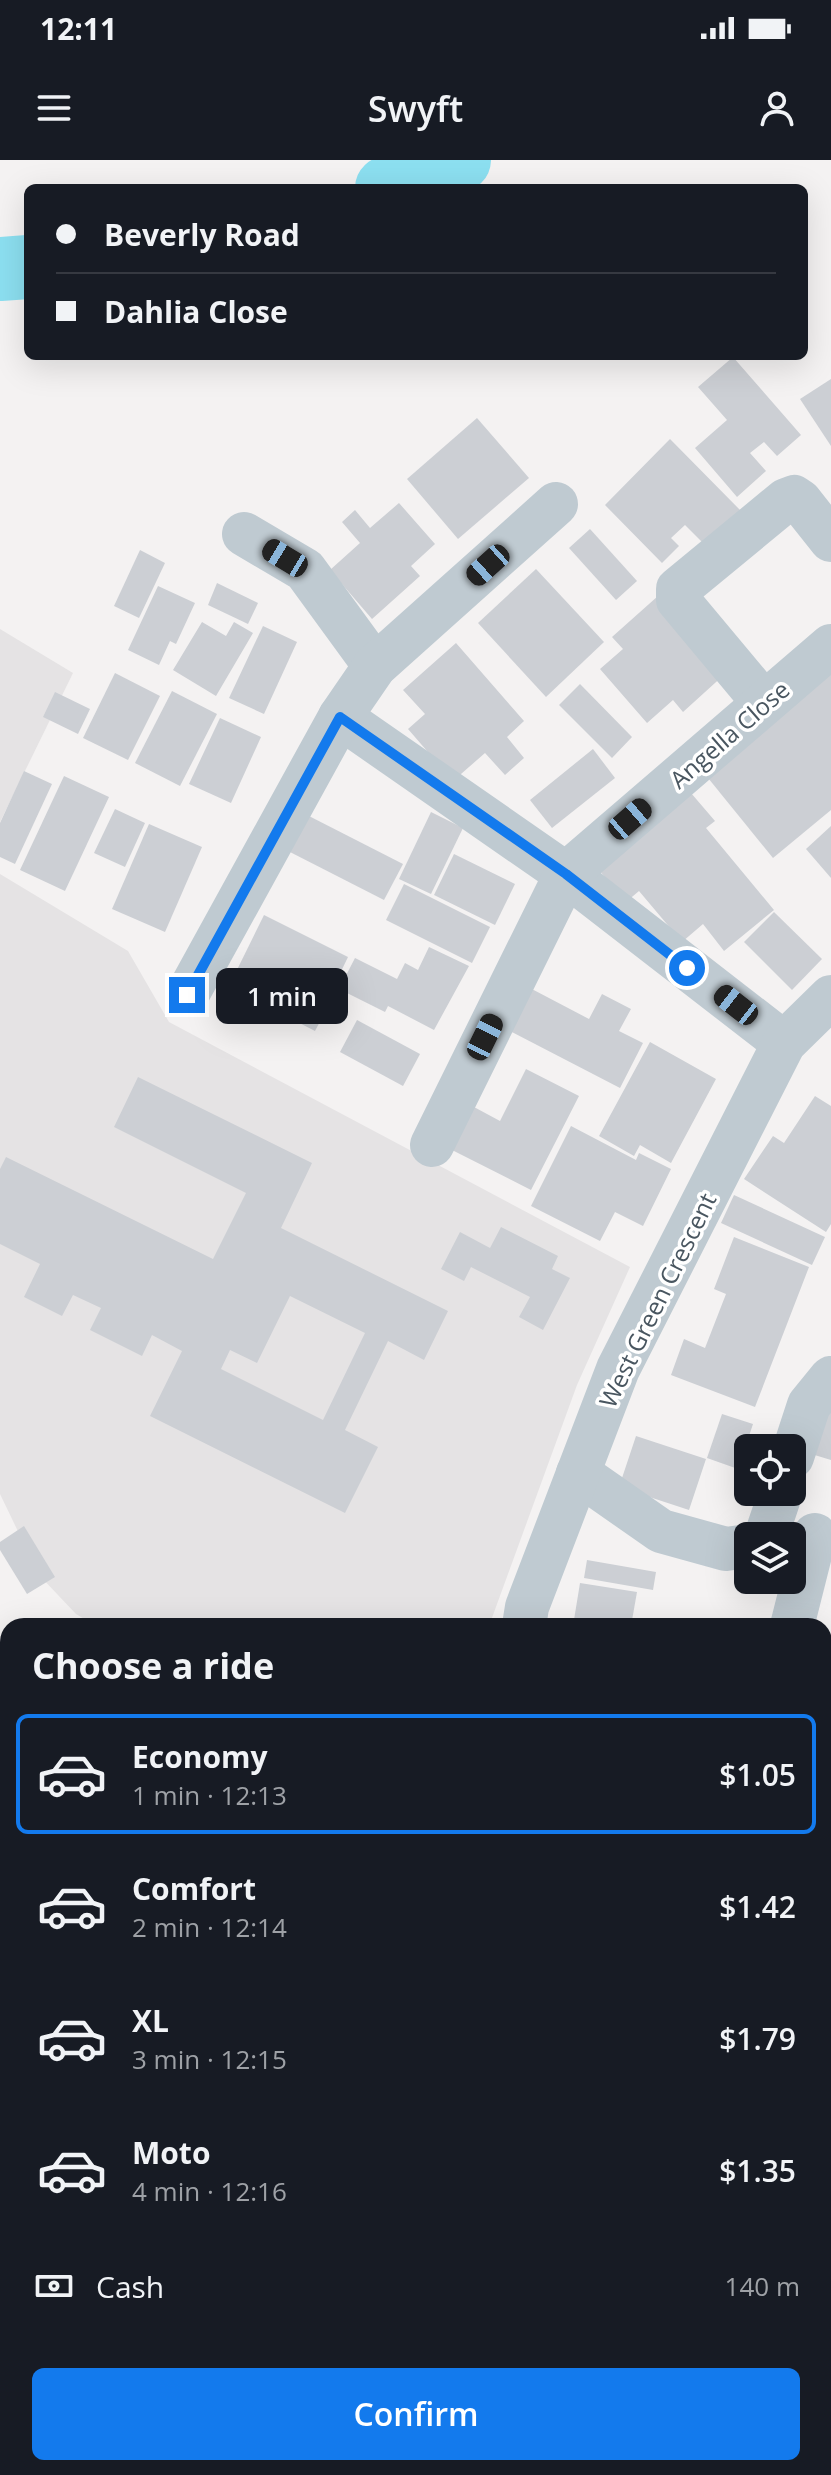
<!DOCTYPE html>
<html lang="en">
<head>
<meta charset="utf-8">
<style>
	:root { --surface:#171b24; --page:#20242c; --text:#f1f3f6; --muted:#9ea1a6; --line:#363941; --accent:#137aed }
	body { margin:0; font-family:"Open Sans",sans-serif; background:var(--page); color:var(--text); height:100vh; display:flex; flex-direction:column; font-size:30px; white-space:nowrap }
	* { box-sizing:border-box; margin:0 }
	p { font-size:26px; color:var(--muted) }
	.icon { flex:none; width:44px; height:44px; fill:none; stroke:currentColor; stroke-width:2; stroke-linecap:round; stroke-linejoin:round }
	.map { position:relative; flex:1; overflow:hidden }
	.drawer { position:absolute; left:0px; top:1458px; width:832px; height:858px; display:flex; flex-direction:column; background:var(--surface); border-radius:24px 24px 0 0; box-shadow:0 8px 32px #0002 }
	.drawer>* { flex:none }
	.hud { position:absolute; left:24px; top:24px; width:784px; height:176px; border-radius:12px; box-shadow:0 8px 32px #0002; display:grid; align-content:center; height:176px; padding:0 32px; background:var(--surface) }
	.buttons { position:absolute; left:734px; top:1274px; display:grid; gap:16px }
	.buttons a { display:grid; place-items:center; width:72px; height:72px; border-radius:12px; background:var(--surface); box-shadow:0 8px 32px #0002; font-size:40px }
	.end { position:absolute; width:36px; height:36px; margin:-18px; border:10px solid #137aed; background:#fff; box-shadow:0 0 0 4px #fff }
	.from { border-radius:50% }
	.bubble { position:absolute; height:56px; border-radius:12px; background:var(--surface); box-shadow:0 8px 32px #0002; font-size:26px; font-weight:600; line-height:56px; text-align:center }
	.car { position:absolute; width:24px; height:48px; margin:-24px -12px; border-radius:10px; box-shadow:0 0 6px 2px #0007; background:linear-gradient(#222 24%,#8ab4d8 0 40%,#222 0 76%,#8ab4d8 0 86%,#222 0) }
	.hud b { display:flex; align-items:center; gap:28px; height:76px; font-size:30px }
	.hud b+b { border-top:2px solid var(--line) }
	.hud i { width:20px; height:20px; background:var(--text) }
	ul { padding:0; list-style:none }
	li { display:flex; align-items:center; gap:24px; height:120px; margin:0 16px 12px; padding:0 16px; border:4px solid transparent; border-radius:12px }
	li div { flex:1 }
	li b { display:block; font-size:30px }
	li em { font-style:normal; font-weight:600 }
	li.active { border-color:var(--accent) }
	li>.icon { width:72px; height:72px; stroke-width:1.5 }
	h2 { padding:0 32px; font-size:36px; line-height:96px }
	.pay { display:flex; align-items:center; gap:20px; height:88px; padding:0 32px; font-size:30px }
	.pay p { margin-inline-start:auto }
	.action { display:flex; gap:16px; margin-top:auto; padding:16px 32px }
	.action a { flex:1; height:92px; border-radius:12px; background:var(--accent); color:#fff; font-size:32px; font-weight:600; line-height:92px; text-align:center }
	.status { display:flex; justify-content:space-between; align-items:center; height:56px; padding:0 40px; background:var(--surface); direction:ltr }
	.status svg { height:22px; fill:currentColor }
	header { display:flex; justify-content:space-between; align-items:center; height:104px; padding:0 32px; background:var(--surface); font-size:36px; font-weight:600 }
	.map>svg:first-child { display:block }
	.education { fill:#e5e3e4 }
	.medical { fill:#fce5e4 }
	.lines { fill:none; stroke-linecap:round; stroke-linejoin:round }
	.river { stroke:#8cdff0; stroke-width:64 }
	.building { fill:#cccfd4; fill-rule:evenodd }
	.minor { stroke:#bfcad1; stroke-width:44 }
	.route { stroke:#137aed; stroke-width:10 }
	.labels { text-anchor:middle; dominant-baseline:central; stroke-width:7; stroke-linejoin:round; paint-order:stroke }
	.street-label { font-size:24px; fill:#495660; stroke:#fff }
</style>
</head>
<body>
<div class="status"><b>12:11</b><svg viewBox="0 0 49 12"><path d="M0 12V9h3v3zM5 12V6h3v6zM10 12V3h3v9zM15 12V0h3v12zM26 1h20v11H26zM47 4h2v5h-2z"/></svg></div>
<header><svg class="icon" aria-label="menu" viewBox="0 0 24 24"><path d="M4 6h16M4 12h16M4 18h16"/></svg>Swyft<svg class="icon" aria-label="person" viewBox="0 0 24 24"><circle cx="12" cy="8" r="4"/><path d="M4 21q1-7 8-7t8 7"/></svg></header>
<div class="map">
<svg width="831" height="2315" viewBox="0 0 831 2315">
	<rect width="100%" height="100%" fill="#f4f2f2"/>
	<g class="education">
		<polygon points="0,469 73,513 0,662"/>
		<polygon points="0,714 128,791 169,862 630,1107 577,1225 489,1466 96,1466 76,1454 39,1415 0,1334"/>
	</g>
	<polygon class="medical" points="824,1761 831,1765 831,2168 824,2175"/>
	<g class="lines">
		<g class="river">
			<polyline points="387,28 459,0"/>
			<polyline points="0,109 28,107"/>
		</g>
	</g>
	<g class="building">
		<polygon points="733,197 801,275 777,296 764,282 750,293 766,311 737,337 695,288 727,260 698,227"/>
		<polygon points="831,219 831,286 800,239"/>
		<polygon points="477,258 529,318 458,379 407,319"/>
		<polygon points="670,279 741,351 706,386 685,365 671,378 679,386 662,403 605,345"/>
		<polygon points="399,343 435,384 411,406 420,416 372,459 330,410 360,383 342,362 355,350 370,368"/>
		<polygon points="590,369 637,421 616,440 569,388"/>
		<polygon points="140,390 165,403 139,458 114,446"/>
		<polygon points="536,409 604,482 546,537 478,463"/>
		<polygon points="217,423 258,443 248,464 208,445"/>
		<polygon points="158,426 195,443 176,484 170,481 159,505 128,490"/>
		<polygon points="658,436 726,513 683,552 673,540 647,563 600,509 623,489 612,477"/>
		<polygon points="202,462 226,476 234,462 253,473 216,536 173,510"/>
		<polygon points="263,466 297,482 264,554 229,538"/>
		<polygon points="456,483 524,561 507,577 524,598 505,615 485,593 453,621 408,569 425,554 403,530"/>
		<polygon points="831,507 831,650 773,698 704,613"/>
		<polygon points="115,513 160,536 128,600 83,578"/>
		<polygon points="580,524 632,577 612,598 559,545"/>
		<polygon points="172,531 217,554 180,626 135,603"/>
		<polygon points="55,532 90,549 78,574 43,557"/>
		<polygon points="220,558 261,577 231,643 189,624"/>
		<polygon points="593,589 615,618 552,668 530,640"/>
		<polygon points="24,611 52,624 15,704 0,697 0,663"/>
		<polygon points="64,616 109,637 65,731 20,710"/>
		<polygon points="691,633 715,661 706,668 774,750 724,791 703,764 682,782 639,731 626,742 599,710"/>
		<polygon points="115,649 145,663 125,707 94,693"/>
		<polygon points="431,652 463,668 431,734 399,719"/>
		<polygon points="307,655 403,704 384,740 288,691"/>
		<polygon points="149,664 202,687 165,772 112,749"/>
		<polygon points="831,666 831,718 806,689"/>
		<polygon points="454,694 515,724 495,765 434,735"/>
		<polygon points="404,724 490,767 472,803 386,760"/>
		<polygon points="774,752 822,799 792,830 744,782"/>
		<polygon points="264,755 348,797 332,830 296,812 281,843 233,818"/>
		<polygon points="429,787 469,806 434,870 388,846 385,852 339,829 355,798 397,819 405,803 418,810"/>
		<polygon points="303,819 334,835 315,871 284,855"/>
		<polygon points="528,827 589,859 602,834 631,849 619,871 643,883 620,928 506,869"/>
		<polygon points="357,860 420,894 403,926 340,892"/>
		<polygon points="650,882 716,919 671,1003 640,985 634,996 599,976"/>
		<polygon points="526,909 579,936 531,1030 452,990 474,947 500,961"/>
		<path d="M138,917l174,86 -31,65 167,83 -24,49 -36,-19 -43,89 33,17 -33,66 -195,-97 32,-65 -30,-16 -10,21 -52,-26 11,-22 -28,-13 -11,21 -38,-19 16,-33 -40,-20v-75l6,-12 207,102 33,-66 -132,-66zM290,1136l75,37 -42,87 -102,-51 9,-19 27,13z"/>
		<polygon points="815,936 831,946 831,1064 826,1072 744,1019 773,976 784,983"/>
		<polygon points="571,966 636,1000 639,993 671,1009 643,1066 615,1052 600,1081 531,1046"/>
		<polygon points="734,1035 825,1077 812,1105 721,1063"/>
		<polygon points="501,1067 558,1096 552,1109 570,1118 543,1170 519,1157 530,1137 471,1107 464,1121 441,1109 460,1072 490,1088"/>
		<polygon points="734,1077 809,1107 755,1247 671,1215 684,1179 705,1188 726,1134 714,1129"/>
		<polygon points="831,1239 831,1300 808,1293"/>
		<polygon points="722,1254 753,1264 738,1309 707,1298"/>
		<polygon points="636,1276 706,1299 689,1350 619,1327"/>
		<polygon points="24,1366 55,1417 27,1434 0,1390 0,1382"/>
		<polygon points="587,1400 656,1412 653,1430 584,1418"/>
		<polygon points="580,1423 637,1432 631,1466 573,1466"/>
		<polygon points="8,1501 8,1558 0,1560 0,1504"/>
		<polygon points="831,1554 831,1635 824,1632 824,1572"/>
		<polygon points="0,1785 8,1791 8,1809 0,1819"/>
		<polygon points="824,1948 831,1949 831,2120 824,2119"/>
		<polygon points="8,1958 8,2015 0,2007 0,1965"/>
		<polygon points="0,2105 8,2111 8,2202 0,2196"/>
		<polygon points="831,2280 831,2315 822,2315 817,2308 824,2308 824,2284"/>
		<polygon points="157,2308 223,2308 217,2315 151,2315"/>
		<polygon points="339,2308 387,2308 391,2315 326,2315"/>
		<polygon points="419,2308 458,2308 454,2315 420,2315 417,2313"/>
	</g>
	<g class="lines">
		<g class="minor">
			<polyline points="244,374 305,410 375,506"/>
			<polyline points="764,543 678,440 678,429 786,340 794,337 800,341 831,380"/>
			<polyline points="340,557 566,714 784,883"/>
			<polyline points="187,835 340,557 375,506 556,344"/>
			<polyline points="432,985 566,714 831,486"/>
			<polyline points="792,1297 809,1245 831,1218"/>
			<polyline points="578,1313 661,1371 726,1389 748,1386"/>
			<polyline points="766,1376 781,1332"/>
			<polyline points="524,1466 527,1447 618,1209 784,883 831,837"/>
			<polyline points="792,1466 815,1375"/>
			<polyline points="0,1650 8,1645"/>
			<polyline points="0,2049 8,2056"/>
		</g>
	</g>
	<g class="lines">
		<polyline class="route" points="187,835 340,557 566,714 687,808"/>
	</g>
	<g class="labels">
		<g class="street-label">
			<text transform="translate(729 574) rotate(-41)">Angella Close</text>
			<text transform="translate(657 1140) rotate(-64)">West Green Crescent</text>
		</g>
	</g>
</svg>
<div class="buttons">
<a><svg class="icon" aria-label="locate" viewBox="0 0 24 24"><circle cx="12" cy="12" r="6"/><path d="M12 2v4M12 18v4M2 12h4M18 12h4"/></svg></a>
<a><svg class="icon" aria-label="layers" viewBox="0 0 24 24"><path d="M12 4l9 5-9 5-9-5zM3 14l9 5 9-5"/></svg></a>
</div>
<i class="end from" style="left:687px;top:808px"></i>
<i class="end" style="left:187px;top:835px"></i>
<div class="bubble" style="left:216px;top:808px;width:132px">1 min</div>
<i class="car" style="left:285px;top:398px;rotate:301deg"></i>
<i class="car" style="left:488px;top:405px;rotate:228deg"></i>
<i class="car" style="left:630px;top:659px;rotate:49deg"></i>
<i class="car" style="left:736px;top:845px;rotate:308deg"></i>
<i class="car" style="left:485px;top:877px;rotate:26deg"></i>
<div class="hud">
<b><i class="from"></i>Beverly Road</b>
<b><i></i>Dahlia Close</b>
</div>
<section class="drawer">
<h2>Choose a ride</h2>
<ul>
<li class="active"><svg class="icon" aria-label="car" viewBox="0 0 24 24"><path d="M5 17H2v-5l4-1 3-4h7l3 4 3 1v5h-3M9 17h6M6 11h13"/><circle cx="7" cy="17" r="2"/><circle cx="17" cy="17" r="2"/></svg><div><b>Economy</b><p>1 min · 12:13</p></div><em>$1.05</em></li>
<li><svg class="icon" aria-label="car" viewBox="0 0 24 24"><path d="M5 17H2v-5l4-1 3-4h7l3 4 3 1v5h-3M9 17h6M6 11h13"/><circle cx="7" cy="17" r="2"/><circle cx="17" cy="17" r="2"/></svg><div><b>Comfort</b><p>2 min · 12:14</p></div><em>$1.42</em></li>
<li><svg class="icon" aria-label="car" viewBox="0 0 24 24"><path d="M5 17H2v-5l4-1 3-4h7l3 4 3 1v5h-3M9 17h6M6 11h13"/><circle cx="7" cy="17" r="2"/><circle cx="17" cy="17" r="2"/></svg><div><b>XL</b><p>3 min · 12:15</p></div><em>$1.79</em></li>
<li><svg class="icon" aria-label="car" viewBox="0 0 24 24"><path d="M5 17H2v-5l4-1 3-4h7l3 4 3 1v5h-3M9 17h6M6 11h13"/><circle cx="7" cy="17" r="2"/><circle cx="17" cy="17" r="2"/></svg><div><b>Moto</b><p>4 min · 12:16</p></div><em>$1.35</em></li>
</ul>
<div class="pay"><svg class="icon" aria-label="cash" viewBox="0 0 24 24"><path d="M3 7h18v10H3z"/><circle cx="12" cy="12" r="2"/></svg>Cash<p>140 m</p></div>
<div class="action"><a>Confirm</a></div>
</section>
</div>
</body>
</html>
